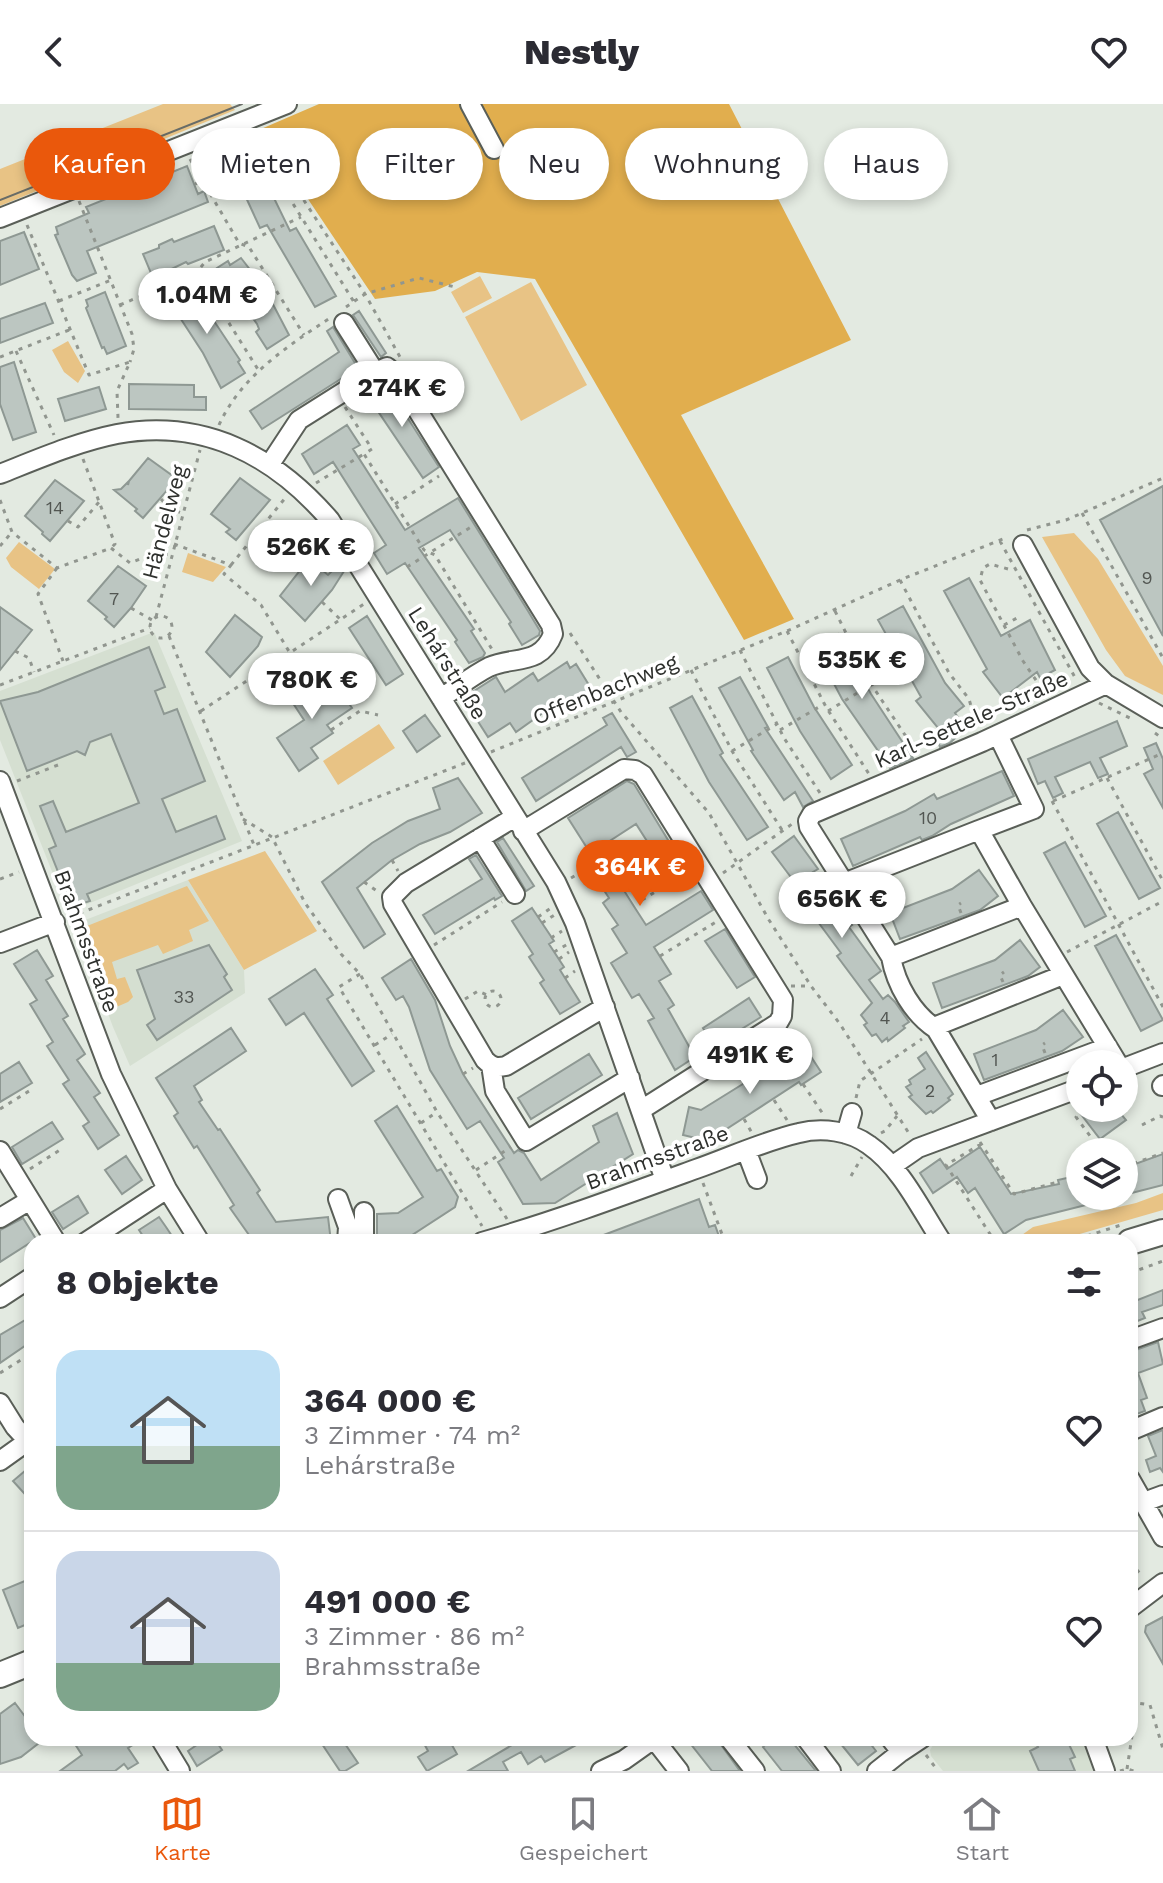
<!DOCTYPE html>
<html lang="de">
<meta charset="utf-8">
<style>
:root{--surface:#fff;--page:#f7f7f7;--text:#2b2b33;--muted:#7c7c81;--line:#e1e1e2;--accent:#ea580c}
body{margin:0;font-family:"Work Sans",sans-serif;background:var(--page);color:var(--text);height:100vh;display:flex;flex-direction:column;font-size:30px;white-space:nowrap}
*{box-sizing:border-box;margin:0}
p{font-size:26px;color:var(--muted)}
.icon{flex:none;width:44px;height:44px;fill:none;stroke:currentColor;stroke-width:2;stroke-linecap:round;stroke-linejoin:round}
.map{position:relative;flex:1;overflow:hidden}
.panel{position:absolute;left:24px;top:1130px;width:1114px;height:512px;display:flex;flex-direction:column;background:var(--surface);border-radius:24px;box-shadow:0 4px 12px #0003}
.panel>*{flex:none}
.guide{position:absolute;left:24px;top:24px;width:1116px;height:72px;display:flex;gap:16px}
.buttons{position:absolute;left:1066px;top:946px;display:grid;gap:16px}
.buttons a{display:grid;place-items:center;width:72px;height:72px;border-radius:50%;background:var(--surface);box-shadow:0 4px 12px #0003;font-size:40px}
.price{position:absolute;translate:-50% -68px;padding:0 18px;border-radius:28px;background:#fff;color:#222;font-size:26px;line-height:52px;filter:drop-shadow(0 2px 4px #0008)}
.price::after{content:'';position:absolute;left:50%;top:48px;width:24px;height:18px;margin-left:-12px;background:inherit;clip-path:polygon(0 0,100% 0,50% 100%)}
.price.selected{background:var(--accent);color:#fff}
ul{padding:0;list-style:none}
li{display:flex;align-items:center;gap:24px;height:200px;padding:0 32px}
li+li{border-top:2px solid var(--line)}
li span{display:grid;place-items:center;flex:none;width:224px;height:160px;border-radius:24px;color:#555}
li>.icon{margin-inline-start:auto}
span .icon{width:96px;height:96px;fill:#fffc;stroke-width:1}
li b{font-size:34px}
h2{display:flex;justify-content:space-between;align-items:center;height:96px;padding:0 32px;font-size:34px}
.pill{padding:0 28px;border-radius:36px;background:var(--surface);box-shadow:0 4px 12px #0003;font-size:28px;line-height:72px}
.pill.selected{background:var(--accent);color:#fff}
header{display:flex;justify-content:space-between;align-items:center;height:104px;padding:0 32px;background:var(--surface);font-size:36px;font-weight:800}
.dock{display:flex;justify-content:space-around;align-items:center;height:112px;border-top:2px solid var(--line);background:var(--surface);font-size:22px;color:var(--muted)}
.dock a{display:grid;justify-items:center;gap:4px}
.dock .selected{color:var(--accent)}
.map>svg:first-child{display:block}
.built{fill:#d5dfd1}
.green{fill:#e8c385}
.forest{fill:#e1ae4e}
.building{fill:#bcc6c1;stroke:#8e9893;stroke-width:2}
.lines{fill:none;stroke-linecap:round;stroke-linejoin:round}
.minor-casing{stroke:#5a5f58;stroke-width:22}
.major-casing{stroke:#5a5f58;stroke-width:28}
.path{stroke:#91968f;stroke-width:3;stroke-dasharray:4 6;stroke-linecap:butt}
.minor{stroke:#fff;stroke-width:18}
.major{stroke:#fff;stroke-width:24}
.tram{stroke:#686c67;stroke-width:2}
.labels{text-anchor:middle;stroke-width:7;stroke-linejoin:round;paint-order:stroke}
.number-label{font-size:18px;fill:#525652}
.street-label{font-size:22px;fill:#2e302d;stroke:#fff}
</style>
<header><svg class="icon" aria-label="back" viewBox="0 0 24 24"><path d="M15 5l-7 7 7 7"/></svg>Nestly<svg class="icon" aria-label="heart" viewBox="0 0 24 24"><path d="M12 20l-8-8c-3-5 5-10 8-4 3-6 11-1 8 4z"/></svg></header>
<div class="map">
<svg width="1163" height="1667" viewBox="0 0 1163 1667">
<rect width="100%" height="100%" fill="#e3eae1"/>
<!-- built -->
<path class="built" d="M154,528l88,209 -174,71 -68,-172v-49z
M188,776l56,90 1,23 -115,73 -17,-39 -38,-103z
M947,1634h136l10,33h-150l-12,-15 -1,-6 3,-5z"/>
<!-- green -->
<path class="green" d="M163,0h67l5,6 -235,96v-37z
M480,172l12,22 -29,15 -12,-21z
M531,178l56,103 -66,36 -56,-104z
M68,237l17,30 -7,12 -14,-11 -12,-22z
M1074,429l24,26 65,107v29l-38,-19 -19,-26 -64,-113z
M19,438l36,27 -16,20 -28,-22 -5,-9z
M188,449l38,14 -13,15 -31,-10z
M379,620l16,24 -57,37 -15,-24z
M265,747l52,80 -73,39 -56,-90z
M187,782l22,35 -20,9 4,11 -30,13 -5,-9 -46,17 5,17 8,-2 8,20 -5,5 -21,9 -30,-81z
M1163,1089v17l-111,32h-40l21,-15 103,-24z"/>
<!-- forest -->
<path class="forest" d="M319,0h410l122,236 -170,75 113,204 -50,21 -209,-361 -58,-7 -42,19 -60,8 -114,-170z"/>
<!-- building -->
<path class="building" d="M583,30l15,35 -28,12 -15,-36z
M244,44l25,46 2,-2 19,39 6,-3 40,68 -21,11 -48,-82 -7,3 -22,-48 -3,1 -2,-4 -4,-1 -8,-17z
M187,62l11,28 6,-3 4,11 -121,49 9,22 -19,8 -5,-6 -17,-40 3,-1 -2,-7 33,-14 -3,-6z
M214,122l10,24 -36,14 -2,-2 -33,16 -10,-24 16,-6v-3l13,-6 2,3z
M24,128l15,37 -39,16v-44z
M241,154l24,31 24,46 -22,14 -11,-17 3,-3 -2,-5 -40,-56 11,-7 2,4z
M190,181l50,75 -2,2 7,11 -24,15 -18,-35 -28,-43 -2,1 -7,-11z
M105,188l21,54 -19,8 -3,-7 -2,1 -16,-40 2,-2 -2,-6z
M45,199l8,20 -53,20v-24z
M359,207l27,42 -5,4 -28,-42z
M333,223l25,41 -96,61 -12,-18 89,-59 -12,-21z
M14,258l22,70 -23,8 -13,-36v-37z
M384,277l55,86 -16,11 -58,-86z
M129,280l65,1v12h12v13l-77,-1z
M99,283l7,22 -41,12 -7,-22z
M347,321l13,20 -7,4 52,81 53,-32 70,113 12,20 -1,4 -17,10 -13,-21 2,-2 -61,-92 -31,18 55,81 -3,2 14,22 -2,4 -14,6 -14,-21 2,-2 -52,-77 -18,11 -13,-21 12,-8 -53,-83 -19,12 -12,-20z
M148,354l29,21 -34,39 -8,-7 2,-2 -23,-19 7,-1 7,-7v3l1,-4z
M240,374l30,22 -34,40 -10,-8 4,-3 -19,-15z
M55,376l29,21 -34,40 -8,-7 1,-2 -18,-16z
M1163,382v150l-63,-116z
M309,455l19,16 14,-14 4,7 -14,22 -27,31 -25,-25z
M118,462l28,20 -15,22 -17,19 -9,-8 2,-2 -19,-16z
M969,474l32,58 29,-16 25,50 -15,8 -3,-6 -34,26 -20,-26 4,-3 -43,-78z
M903,502l42,77 19,23 -9,7 11,15 -16,15 -10,4 -4,-10 7,-3 -27,-33 5,-4 -43,-77z
M0,503l32,23 -32,40z
M235,511l27,22 -4,9 -28,31 -24,-25z
M367,512l36,58 -17,11 -37,-57z
M838,530l33,60 42,64 -23,10 -48,-69 -28,-53z
M149,543l16,40 -10,4 9,23 13,-5 28,72 -43,18 14,33 40,-16 9,23 -138,55 3,7 -18,6 -23,-58 7,-3 -16,-40 13,-5 13,31 73,-29 -28,-69 -21,8 -5,13 -8,-4 -50,20 -27,-70 38,-9z
M788,553l26,50 38,58 -21,14 -31,-48 -33,-63z
M567,558l3,6 6,-4 16,26 -34,22 -4,-7 -38,27 -6,-9 -22,14 -25,-39 33,-21 9,15 28,-19 5,8z
M740,573l28,50 -3,1 48,73 -10,6 -8,-15 -11,8 -33,-49 2,-1 -34,-62z
M301,576l11,17 22,-15 18,26 -25,17 6,8 -22,15 7,10 -19,13 -22,-33 27,-18 -19,-29z
M692,592l31,57 -3,2 48,72 -21,13 -38,-58 -39,-74z
M612,609l24,39 -9,5 -6,-10 -85,54 -14,-23 85,-53 -4,-7z
M425,611l15,21 -23,16 -14,-21z
M1117,617l10,25 -27,12 8,16 -10,4 -8,-16 -35,15 8,16 -10,5 -8,-17 -7,3 -10,-25z
M1156,639l7,16v49l-19,-34 9,-5 -9,-21z
M1002,667l12,25 -63,28 -19,12 -10,4 -2,-3 -67,29 -12,-27 64,-28 29,-17 3,5z
M458,674l24,35 -32,19 -30,12 -28,16 -35,28 28,46 -21,14 -42,-66 50,-39 36,-22 32,-12 -7,-21z
M627,677l7,3 48,79 -20,12 -15,-23 5,-3 -16,-25 -34,22 27,40 -6,3 12,19 11,17 55,-34 12,19 -59,37 17,27 -12,7 15,24 -6,4 27,48 -20,13 -27,-49 6,-3 -15,-24 -7,4 -21,-35 16,-10 -15,-24 6,-4 -15,-22 6,-5 -15,-23 7,-5 -33,-52z
M1118,708l42,76 -21,11 -42,-75z
M794,732l24,33 -5,3 39,53 -3,2 32,44 -12,9 14,19 5,-4 7,7 14,20 -6,4 2,2 -17,13 -1,-3 -5,4 -6,-8 -4,2 -8,-11 3,-2 -6,-8 11,-12 -35,-47 4,-3 -40,-54 4,-3 -33,-44z
M503,734l31,48 -8,5 -29,-49z
M1065,738l41,74 -21,11 -41,-74z
M476,751l26,41 -7,4 -1,-2 -59,36 -12,-19 59,-36 -13,-20z
M979,766l19,26 -18,14 -80,29 -10,-26 62,-24z
M532,804l22,33 -5,3 15,23 -4,3 20,32 -20,12 -20,-31 4,-3 -15,-23 4,-3 -21,-33z
M725,825l30,48 -18,11 -32,-47z
M1116,831l47,85 -22,11 -46,-85z
M1020,836l20,27 -12,9 -86,32 -9,-25 62,-23z
M209,841l18,29 -3,3 8,13 -75,50 -10,-15 8,-6 -18,-49z
M37,846l16,26 -7,4 22,36 -5,3 22,35 -8,6 23,33 -6,4 25,38 -21,14 -15,-23 6,-4 -26,-38 6,-4 -22,-34 6,-4 -23,-38 7,-4 -23,-36z
M411,855l24,41 15,46 13,28 51,79 4,-3 6,3 17,27 58,-38 -6,-16 24,-13 16,41 -78,49 -32,1 -25,-42 6,-4 -24,-37 -13,8 -37,-59 -21,-63 -6,-11 -7,4 -14,-22z
M315,865l18,26 -6,4 47,72 -22,15 -48,-73 -18,12 -17,-26z
M749,894l12,19 -47,29 -11,-18z
M1063,906l20,27 -21,14 -78,29 -10,-26 62,-24z
M231,924l15,23 -52,35 8,14 -3,2 19,28 2,-1 40,61 -3,3 19,29 52,-5 3,25h-77l-24,-34 4,-3 -37,-59 -3,2 -20,-32 4,-3 -22,-35z
M804,942l17,26 -20,13 -2,-3 -91,59 -25,-6 6,-28 12,3z
M926,948l27,42 -5,4 2,2 -17,13 -2,-2 -5,3 -17,-17 3,-2 -6,-8 5,-3 -2,-4 16,-11 -7,-11z
M589,950l13,21 -71,44 -13,-21z
M19,958l13,21 -32,19v-28z
M397,1002l40,65 4,-2 17,28 -3,10 -46,30 -32,2v-25l21,-1 25,-16 -48,-76z
M1087,1004h29l10,12 -26,19 -20,-26z
M52,1018l11,17 -41,25 -10,-17z
M980,1043l31,47 48,-10 -1,-4 22,-5v21h26v4l-80,20 -22,14 -29,-46 -7,5 -11,-16 -24,16 -13,-20 20,-14 7,10z
M1163,1050v31l-39,10v-27z
M126,1052l16,24 -20,14 -17,-24z
M78,1092l10,17 -25,16 -11,-17z
M699,1095l10,28 6,-2 6,17h-136z
M159,1113l7,10 10,15h-29l-8,-12z
M23,1114l13,21 -36,23v-32z
M1163,1186v15l-21,7 3,6 -15,6v-21z
M32,1212v25l-32,22v-28z
M1158,1238l5,22 -25,9 9,25 -6,2 4,11 -11,4 -1,-4 -3,1v-60z
M1163,1326v42l-3,-4 -10,4 -4,-12 10,-4 -8,-20z
M32,1361v37l-19,-21z
M32,1474v44l-14,6 -15,-38z
M1163,1513v47l-18,-32 1,-6z
M15,1599l17,23 -4,2 4,10 7,5 -18,14 -21,7v-50z
M71,1634h73l-16,10 10,15 -10,6 -4,-5 -9,7h-55l22,-16z
M207,1634h7l8,12 -25,16 -9,-15z
M318,1634h23l17,25 -13,8h-5z
M421,1634h27l9,16 -30,17 -9,-14 10,-6z
M524,1634h65l-44,24 -4,-6 -13,8 -7,-12 -18,10 5,9h-40z
M686,1634h30l24,33h-28z
M760,1634h29l27,33h-34l-19,-24 2,-2z
M836,1634h30l10,13 -18,14z
M1034,1634h32l9,19 -5,2 5,12h-36l-9,-20 8,-4z"/>
<g class="lines">
<!-- minor casing -->
<g class="minor-casing">
<path id="minor" d="M470,0l24,45
M0,114l287,-114
M344,219l31,49
M270,360l29,-44 76,-48 12,-5 8,7 156,251 2,9c-12,32 -40,22 -64,33 -16,8 -32,21 -48,31
M0,370c38,-15 77,-32 117,-40 87,-16 158,22 213,86l226,362 19,41 90,257
M1023,441l67,123 16,16 57,34
M998,631l36,74 -55,21 43,76 96,158
M0,677l111,293 56,115 33,53
M515,713l-109,66 -14,14 1,7 92,156c7,7 11,8 21,6l99,-59
M523,727l101,-62 11,1 8,5 140,225 -1,16 -4,7 -137,87
M480,734l35,56
M844,779l135,-53
M0,839l55,-21
M891,853l131,-51
M934,923l129,-52
M491,961l4,26 31,50 104,-63
M1124,964l39,-15
M1162,982l1,-1
M977,992l131,-49
M991,1017l-55,-92c-23,-15 -40,-44 -45,-72l-82,-130 -1,-6 4,-7 170,-72 124,-58
M846,1030l6,-21
M746,1046l11,29
M0,1047l56,91
M892,1062l26,-18 162,-60
M338,1095l10,28 -1,15
M364,1108v30
M0,1114l30,-18
M86,1138l81,-53
M482,1138c73,-21 143,-47 214,-73 34,-12 68,-28 103,-36 23,-6 51,-2 70,12 32,22 52,65 73,97
M0,1194l32,-21
M1130,1236l33,-12
M0,1299l15,24 13,14 4,-3
M1130,1327l33,-14
M0,1357l28,-20 4,4
M1130,1375l33,58
M1144,1398l19,-7
M1130,1504l33,-25
M160,1634l20,33
M729,1634l26,33
M806,1634l25,33
M890,1634l11,14 21,-14
M1093,1634l12,33
M654,1635l25,32
M601,1667l23,-11 31,-22
M877,1667l24,-19"/>
</g>
<!-- major casing -->
<g class="major-casing">
<path id="major" d="M1130,1138l33,-10
M0,1571l32,-13"/>
</g>
<!-- path -->
<path class="path" d="M260,29l105,161 35,63
M251,32l103,166
M190,55l49,84 10,4 55,88
M195,80l8,-3
M79,97l53,133 2,15 -4,13
M27,121l62,150 41,-13 -13,29 1,27
M197,168l62,99
M59,197l52,-21
M120,201l77,-33 8,-10 96,-45
M346,203l19,-13 54,-16 36,9
M16,247l38,84
M0,253l69,-27
M345,303l27,42 -8,5 60,96 11,5 58,96
M219,321c22,-49 69,-79 111,-107
M83,355l32,85 -4,4
M316,379l48,-29
M161,395l9,10 12,4
M0,396l12,32 45,36 54,-20
M395,400l44,-28
M1082,409l81,145
M68,417l10,6 21,-25
M1027,426l39,-10 97,-42
M1000,437l77,140
M174,440l57,21 -7,9 37,31 29,48
M0,442l12,-14
M111,444l19,15 25,-10 16,2
M231,461l55,-68
M407,463l64,-40
M57,464l-19,26 25,67
M1008,465l-18,-5 -7,4 -3,12 43,81 23,34
M900,476l49,93 20,26 8,28
M322,498l18,17
M131,504l21,12
M835,507l38,76 44,66
M150 523a11 11 0 1 1 22 0a11 11 0 1 1-22 0Z
M156,513l44,-167
M1004,521l13,-7
M787,527l39,76 43,67
M570,529l51,79 88,101 60,107 42,66 29,38 70,111
M169,532l85,209
M740,546l44,88 36,55
M15,547l14,7 5,14
M691,566l41,81 50,79
M0,581l150,-57
M1099,599l33,16
M201,607l163,-107
M828,607l44,-27
M331,626l29,-19 18,4
M780,626l44,-26
M1155,629l8,6
M732,647l45,-27
M491,648l296,-121 113,-51 108,-43
M1107,674l56,103
M17,677l41,-16
M1052,697l111,206
M1053,697l110,-48
M243,715l29,18 33,66 36,51 19,20 77,138 70,107
M392,756l6,11
M723,769l69,-49
M571,774l52,-31
M0,775l19,-7
M364,778l13,9
M642,796l44,-27
M961,809l-3,-8 3,-2
M70,813l395,-154
M538,813l13,-9
M542,819l14,-9
M551,834l11,-7
M434,841l68,-43
M554,848l14,-8
M1067,848l96,-51
M660,852l56,-34
M559,855l10,-7
M360,870l-21,13 143,239
M565,874l10,-7
M1003,878l-3,-7 4,-3
M791,882h20
M485 895a8 8 0 1 1 16 0a8 8 0 1 1-16 0Z
M465,895l13,-8 9,4
M375,941l17,-11
M1045,949l-3,-8 3,-2
M463,970l10,-6
M803,980l20,30
M856,994l4,-17 62,-42
M774,996l13,20
M1082,1004l-6,9 26,35
M0,1005l34,-21
M744,1015l8,14
M421,1019l16,-11
M1142,1021l18,-9 3,1
M881,1029l4,-2 12,-15
M980,1038l34,52 44,-12
M981,1040l-35,21 49,77
M1105,1048l3,-2
M1124,1063l39,-14
M30,1065l33,-21
M609,1065l9,14
M476,1066l35,-23
M851,1072l11,-19
M703,1079l20,54 -4,1
M1007,1134l1,4
M1068,1138l53,-17
M1130,1169l33,-12
M0,1269l32,-20
M1130,1458l13,15
M926,1651l12,16
M1127,1665l10,-66 13,2 13,44
M1120,1667l7,-2 7,2"/>
<!-- minor -->
<use href="#minor" class="minor"/>
<!-- major -->
<use href="#major" class="major"/>
<!-- tram -->
<path class="tram" d="M0,96l242,-96"/>
</g>
<g class="labels">
<!-- number labels -->
<g class="number-label">
<text x="55" y="410">14</text>
<text x="1147" y="480">9</text>
<text x="114" y="501">7</text>
<text x="928" y="720">10</text>
<text x="184" y="899">33</text>
<text x="885" y="920">4</text>
<text x="995" y="962">1</text>
<text x="930" y="993">2</text>
</g>
<!-- street labels -->
<g class="street-label">
<text transform="translate(164 418) rotate(-75)" y="8">Händelweg</text>
<text transform="translate(448 559) rotate(58)" y="8">Lehárstraße</text>
<text transform="translate(605 585) rotate(-22)" y="8">Offenbachweg</text>
<text transform="translate(971 615) rotate(-24)" y="8">Karl-Settele-Straße</text>
<text transform="translate(87 837) rotate(70)" y="8">Brahmsstraße</text>
<text transform="translate(657 1053) rotate(-20)" y="8">Brahmsstraße</text>
</g>
</g>
</svg>
<div class="buttons">
<a><svg class="icon" aria-label="locate" viewBox="0 0 24 24"><circle cx="12" cy="12" r="6"/><path d="M12 2v4M12 18v4M2 12h4M18 12h4"/></svg></a>
<a><svg class="icon" aria-label="layers" viewBox="0 0 24 24"><path d="M12 4l9 5-9 5-9-5zM3 14l9 5 9-5"/></svg></a>
</div>
<b class="price" style="left:207px;top:232px">1.04M €</b>
<b class="price" style="left:402px;top:325px">274K €</b>
<b class="price" style="left:311px;top:484px">526K €</b>
<b class="price" style="left:862px;top:597px">535K €</b>
<b class="price" style="left:312px;top:617px">780K €</b>
<b class="price selected" style="left:640px;top:804px">364K €</b>
<b class="price" style="left:842px;top:836px">656K €</b>
<b class="price" style="left:750px;top:992px">491K €</b>
<div class="guide">
<a class="pill selected">Kaufen</a>
<a class="pill">Mieten</a>
<a class="pill">Filter</a>
<a class="pill">Neu</a>
<a class="pill">Wohnung</a>
<a class="pill">Haus</a>
</div>
<section class="panel">
<h2>8 Objekte<svg class="icon" aria-label="filters" viewBox="0 0 24 24"><path d="M4 7h16M4 17h16"/><circle cx="9" cy="7" r="2"/><circle cx="15" cy="17" r="2"/></svg></h2>
<ul>
<li><span style="background:linear-gradient(#bfe0f5 60%,#7fa58c 0)"><svg class="icon" aria-label="home" viewBox="0 0 24 24"><path d="M3 11l9-7 9 7M6 9v11h12V9"/></svg></span><div><b>364 000 €</b><p>3 Zimmer · 74 m²</p><p>Lehárstraße</p></div><svg class="icon" aria-label="heart" viewBox="0 0 24 24"><path d="M12 20l-8-8c-3-5 5-10 8-4 3-6 11-1 8 4z"/></svg></li>
<li><span style="background:linear-gradient(#c9d6e8 70%,#7fa58c 0)"><svg class="icon" aria-label="home" viewBox="0 0 24 24"><path d="M3 11l9-7 9 7M6 9v11h12V9"/></svg></span><div><b>491 000 €</b><p>3 Zimmer · 86 m²</p><p>Brahmsstraße</p></div><svg class="icon" aria-label="heart" viewBox="0 0 24 24"><path d="M12 20l-8-8c-3-5 5-10 8-4 3-6 11-1 8 4z"/></svg></li>
</ul>
</section>
</div>
<nav class="dock">
<a class="selected"><svg class="icon" aria-label="map" viewBox="0 0 24 24"><path d="M3 6l6-2 6 2 6-2v14l-6 2-6-2-6 2zM9 4v14M15 6v14"/></svg>Karte</a>
<a><svg class="icon" aria-label="saved" viewBox="0 0 24 24"><path d="M7 4h10v16l-5-4-5 4z"/></svg>Gespeichert</a>
<a><svg class="icon" aria-label="home" viewBox="0 0 24 24"><path d="M3 11l9-7 9 7M6 9v11h12V9"/></svg>Start</a>
</nav>
